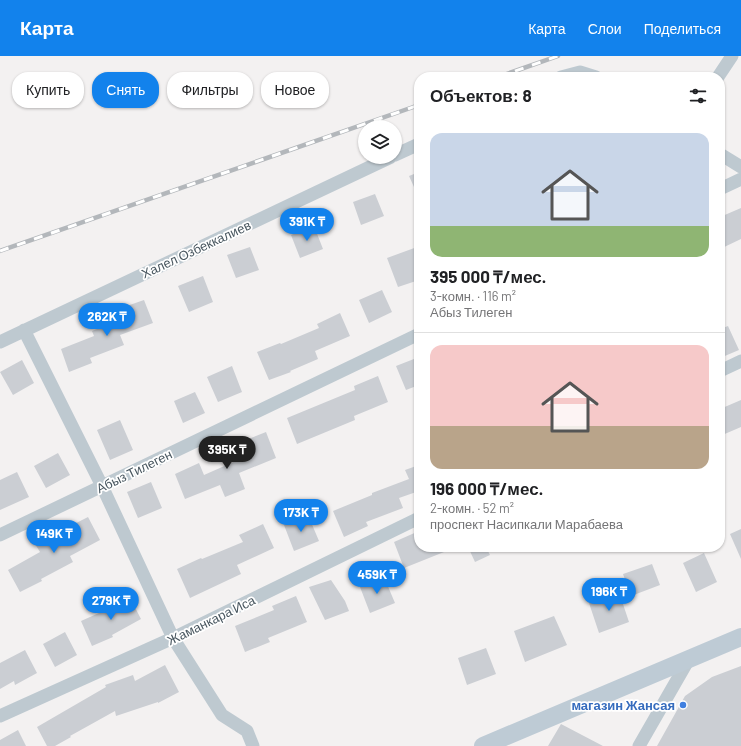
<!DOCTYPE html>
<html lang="ru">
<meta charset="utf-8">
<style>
:root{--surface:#fff;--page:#f6f6f6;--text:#202124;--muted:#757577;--line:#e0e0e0;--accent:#1282ec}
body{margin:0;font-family:Barlow,sans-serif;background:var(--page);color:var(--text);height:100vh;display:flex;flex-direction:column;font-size:15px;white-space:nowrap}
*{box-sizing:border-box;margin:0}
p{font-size:13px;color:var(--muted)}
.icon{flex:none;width:22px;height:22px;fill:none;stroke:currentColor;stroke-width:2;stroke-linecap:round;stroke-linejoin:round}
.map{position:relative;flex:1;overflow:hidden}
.details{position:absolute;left:414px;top:16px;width:311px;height:480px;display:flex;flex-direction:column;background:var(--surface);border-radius:16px;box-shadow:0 1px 3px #0004}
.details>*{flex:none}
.guide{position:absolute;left:12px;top:16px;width:342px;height:36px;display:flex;gap:8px}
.controls{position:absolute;left:358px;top:64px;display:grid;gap:8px}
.controls a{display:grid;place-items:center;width:44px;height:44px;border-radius:50%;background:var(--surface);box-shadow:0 1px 3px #0004;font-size:20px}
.price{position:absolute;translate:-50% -34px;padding:0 9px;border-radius:14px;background:var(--accent);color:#fff;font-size:13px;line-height:26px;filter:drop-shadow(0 1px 2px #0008)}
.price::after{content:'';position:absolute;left:50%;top:24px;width:12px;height:9px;margin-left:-6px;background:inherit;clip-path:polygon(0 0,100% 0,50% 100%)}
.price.on{background:#222;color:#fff}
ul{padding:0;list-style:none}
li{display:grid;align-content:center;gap:8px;height:212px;padding:0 16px}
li+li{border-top:1px solid var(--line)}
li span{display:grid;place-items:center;height:124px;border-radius:12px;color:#555}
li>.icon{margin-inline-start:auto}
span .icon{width:72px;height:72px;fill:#fffc;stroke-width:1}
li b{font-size:17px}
h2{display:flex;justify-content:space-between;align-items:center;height:48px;padding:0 16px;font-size:17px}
.chip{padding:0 14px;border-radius:16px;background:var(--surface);box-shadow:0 1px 3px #0004;font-size:14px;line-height:36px}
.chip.on{background:var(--accent);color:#fff}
header{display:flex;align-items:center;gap:24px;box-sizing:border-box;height:56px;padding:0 20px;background:var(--accent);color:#fff}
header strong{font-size:19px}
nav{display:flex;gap:22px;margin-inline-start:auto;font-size:14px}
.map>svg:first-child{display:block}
.building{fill:#cbced3}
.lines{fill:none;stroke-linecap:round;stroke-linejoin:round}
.minor{stroke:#bec9d0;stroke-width:13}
.secondary{stroke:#becbd5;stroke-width:18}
.rail-casing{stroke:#b3b7bb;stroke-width:4.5}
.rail{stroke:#fff;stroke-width:3;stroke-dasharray:9;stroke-linecap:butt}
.shop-dot{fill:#3f7fe0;stroke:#fff;stroke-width:1.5}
.labels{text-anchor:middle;stroke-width:3.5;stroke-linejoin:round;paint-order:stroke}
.street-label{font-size:13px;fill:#48565f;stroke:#fff}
.shop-label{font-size:13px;font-weight:bold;fill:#366cbe;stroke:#fff;text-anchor:end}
</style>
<header>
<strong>Карта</strong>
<nav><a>Карта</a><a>Слои</a><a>Поделиться</a></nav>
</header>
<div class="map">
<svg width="741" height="690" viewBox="0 0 741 690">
<rect width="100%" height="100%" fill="#f3f1f1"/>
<!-- building -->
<path class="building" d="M419,116v26l-10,-22z
M375,138l9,22 -23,9 -8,-23z
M741,152v31l-21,10v-32z
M314,170l9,23 -23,9 -9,-23z
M250,191l9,23 -23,8 -9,-23z
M417,191l2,5v28l-21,7 -11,-29z
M203,220l10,26 -24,10 -11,-26z
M382,234l10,22 -23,11 -10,-23z
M144,244l9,23 -33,12 4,10 -34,13 2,5 -23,9 -8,-23 33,-13 -2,-5 33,-13 -4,-10z
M340,257l10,23 -35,15 3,8 -28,12 1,1 -22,8 -12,-28 23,-9 1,1 38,-16 -2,-4z
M728,270l11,24 -19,8v-29z
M419,301v28l-13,5 -10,-24z
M22,304l12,23 -21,12 -13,-23z
M232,310l10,26 -24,10 -11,-25z
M378,320l10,26 -34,14 1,4 -58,24 -10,-26 68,-28 -1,-4z
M195,336l10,21 -22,10 -9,-22z
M741,344v27l-21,9v-27z
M120,364l13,30 -23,10 -13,-30z
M266,376l10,26 -37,15 6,16 -20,8 -5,-12 -35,14 -10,-25 24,-11 5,12 43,-19 -6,-14z
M58,397l12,22 -24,13 -12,-22z
M419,409v26l-20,7 4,10 -37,14 2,4 -24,11 -11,-26 39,-16v-2l37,-14 -4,-9z
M17,416l12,25 -29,13v-30z
M151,426l11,26 -24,10 -11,-26z
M308,459l11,26 -25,10 -10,-26z
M88,461l12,23 -30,16 3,6 -32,17 1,2 -22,11 -12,-22 32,-18 -5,-8z
M263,468l11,24 -37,17 4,9 -51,24 -13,-29 24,-11 1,1 41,-17 -4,-7z
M741,473v30l-11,-25z
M419,475v16l35,1 -50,20 -10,-26z
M468,491h18l4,8 -15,7z
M704,497l13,29 -21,10 -13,-29z
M652,508l8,21 -29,11 -8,-22z
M384,521l11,26 -25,10 -10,-26z
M331,524l14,21 4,10 -24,9 -16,-33z
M619,536l10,30 -30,11 -10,-30z
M129,540l12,23 -29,16 1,2 -21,9 -11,-25 27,-12 -1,-1z
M296,540l11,26 -39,16 2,4 -25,10 -10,-26 39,-16 -2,-4z
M554,560l13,29 -42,17 -11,-31z
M65,576l12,23 -22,12 -12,-23z
M486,592l10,26 -29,11 -9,-27z
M25,594l12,23 -22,12 -1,-4 -14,8v-26z
M165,609l14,27 -21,11v-1l-42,14 -1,-5 -45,25 1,1 -16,9h-8l-10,-19 69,-40 -1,-2 28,-10 2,6z
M741,610v80h-84l28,-50 27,-19z
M561,668l42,22h-55z
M18,674l8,16h-26v-6z"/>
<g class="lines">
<!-- minor -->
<path class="minor" d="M561,21l19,-5 16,5
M718,21l14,-21
M720,98l21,13
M395,99l24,-11
M720,133l21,-10
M24,274l78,156 71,152 49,77 25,16 6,15
M0,286l391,-185
M720,315l21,-10
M0,479l419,-201
M0,660l173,-78 246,-120
M639,690l50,-87"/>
<!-- secondary -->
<path class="secondary" d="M483,690l258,-109"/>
<!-- rail casing -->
<g class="rail-casing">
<path id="rail" d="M498,21l60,-21
M0,195l419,-146"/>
</g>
<!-- rail -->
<use href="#rail" class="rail"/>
</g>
<!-- markers -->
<circle class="shop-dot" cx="683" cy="649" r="4"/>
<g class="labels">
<!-- street labels -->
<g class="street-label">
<text transform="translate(196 193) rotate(-25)" y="5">Халел Озбеккалиев</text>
<text transform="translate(134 415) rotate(-26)" y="5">Абыз Тилеген</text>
<text transform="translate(211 564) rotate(-26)" y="5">Жаманкара Иса</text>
</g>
<!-- shop labels -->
<g class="shop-label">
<text x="675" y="654">магазин Жансая</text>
</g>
</g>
</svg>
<div class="controls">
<a><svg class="icon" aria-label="layers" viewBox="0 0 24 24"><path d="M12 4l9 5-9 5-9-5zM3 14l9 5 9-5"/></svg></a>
</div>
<b class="price" style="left:307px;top:186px">391K ₸</b>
<b class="price" style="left:107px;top:281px">262K ₸</b>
<b class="price on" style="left:227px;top:414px">395K ₸</b>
<b class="price" style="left:301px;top:477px">173K ₸</b>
<b class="price" style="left:54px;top:498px">149K ₸</b>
<b class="price" style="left:377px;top:539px">459K ₸</b>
<b class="price" style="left:609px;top:556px">196K ₸</b>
<b class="price" style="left:111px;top:565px">279K ₸</b>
<div class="guide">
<a class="chip">Купить</a>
<a class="chip on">Снять</a>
<a class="chip">Фильтры</a>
<a class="chip">Новое</a>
</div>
<section class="details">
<h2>Объектов: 8<svg class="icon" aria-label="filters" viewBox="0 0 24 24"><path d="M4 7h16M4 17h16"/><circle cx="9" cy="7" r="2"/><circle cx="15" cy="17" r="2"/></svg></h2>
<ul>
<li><span style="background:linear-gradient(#c9d6e8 75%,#8fb573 0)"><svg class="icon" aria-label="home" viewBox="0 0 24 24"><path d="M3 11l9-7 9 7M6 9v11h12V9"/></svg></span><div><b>395 000 ₸/мес.</b><p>3-комн. · 116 m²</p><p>Абыз Тилеген</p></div></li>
<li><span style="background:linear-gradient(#f6c9c9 65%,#b9a48a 0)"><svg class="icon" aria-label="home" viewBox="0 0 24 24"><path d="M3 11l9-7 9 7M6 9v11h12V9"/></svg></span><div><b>196 000 ₸/мес.</b><p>2-комн. · 52 m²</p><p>проспект Насипкали Марабаева</p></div></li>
</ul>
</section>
</div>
